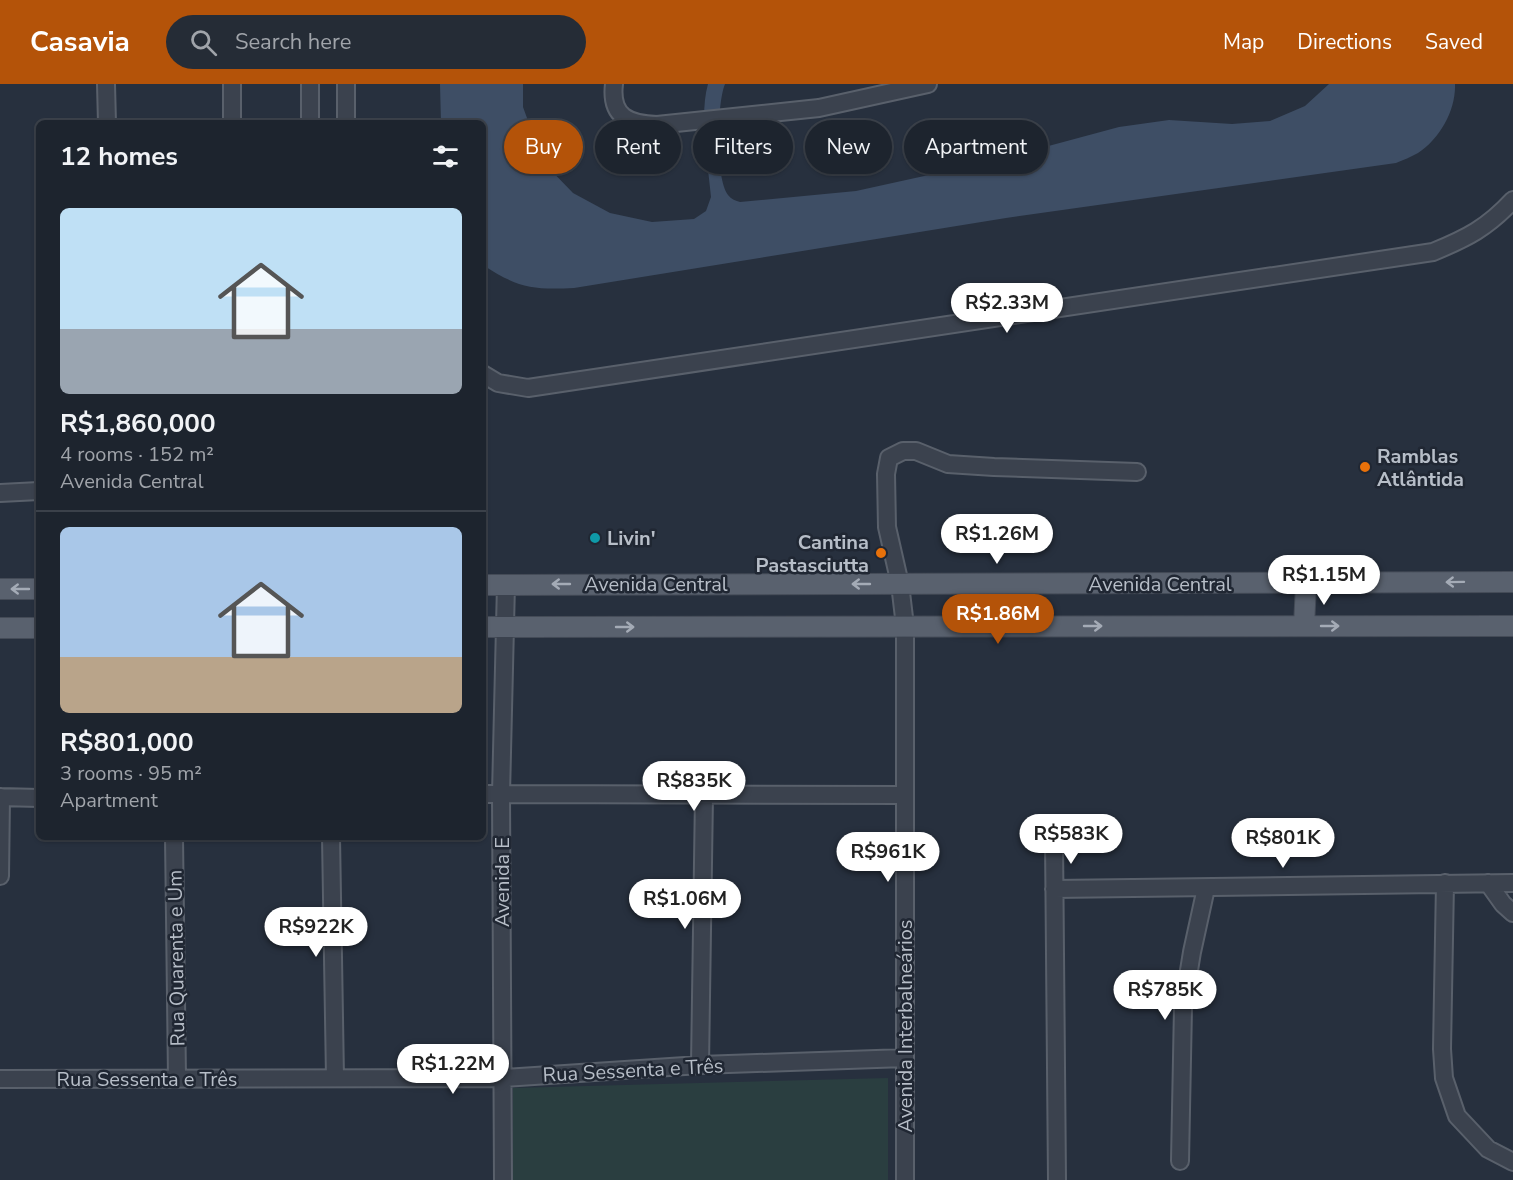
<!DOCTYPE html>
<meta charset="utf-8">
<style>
:root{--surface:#1d242e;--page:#252c36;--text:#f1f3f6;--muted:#a0a4aa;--line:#3b414a;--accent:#b45309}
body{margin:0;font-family:"Nunito Sans",sans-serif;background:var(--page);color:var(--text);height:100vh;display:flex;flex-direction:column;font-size:22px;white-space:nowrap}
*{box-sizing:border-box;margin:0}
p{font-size:20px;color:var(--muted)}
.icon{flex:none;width:33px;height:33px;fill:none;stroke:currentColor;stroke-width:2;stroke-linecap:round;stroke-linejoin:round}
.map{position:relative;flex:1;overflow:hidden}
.details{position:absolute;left:36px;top:36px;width:450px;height:720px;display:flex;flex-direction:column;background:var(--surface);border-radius:9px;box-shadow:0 2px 4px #0004,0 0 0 2px var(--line)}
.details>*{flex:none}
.hud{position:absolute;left:504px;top:36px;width:570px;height:54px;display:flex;gap:12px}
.price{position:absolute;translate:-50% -51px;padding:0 14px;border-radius:21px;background:#fff;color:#222;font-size:20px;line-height:39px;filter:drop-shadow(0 2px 3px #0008)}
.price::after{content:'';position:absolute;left:50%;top:36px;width:18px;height:14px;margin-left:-9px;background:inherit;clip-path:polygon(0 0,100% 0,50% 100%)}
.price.selected{background:var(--accent);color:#fff}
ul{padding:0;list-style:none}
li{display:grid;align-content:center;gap:12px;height:318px;padding:0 24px}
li+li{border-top:2px solid var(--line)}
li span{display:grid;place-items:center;height:186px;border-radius:9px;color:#555}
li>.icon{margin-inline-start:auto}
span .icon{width:108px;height:108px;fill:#fffc;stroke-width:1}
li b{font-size:26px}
h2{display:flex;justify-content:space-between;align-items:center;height:72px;padding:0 24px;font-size:26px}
.pill{padding:0 21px;border-radius:27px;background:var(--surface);box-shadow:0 2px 4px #0004,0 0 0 2px var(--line);font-size:21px;line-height:54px}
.pill.selected{background:var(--accent);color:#fff}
header{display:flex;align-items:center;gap:36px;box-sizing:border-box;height:84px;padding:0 30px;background:var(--accent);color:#fff}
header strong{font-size:28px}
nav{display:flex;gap:33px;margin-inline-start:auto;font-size:21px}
.search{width:420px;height:54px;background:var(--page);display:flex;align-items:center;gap:15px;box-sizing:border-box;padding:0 21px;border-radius:33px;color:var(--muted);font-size:22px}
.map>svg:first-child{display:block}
.green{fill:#2a3e40}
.water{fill:#3e4e65}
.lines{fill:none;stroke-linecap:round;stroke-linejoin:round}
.minor-casing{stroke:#59606b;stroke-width:20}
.major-casing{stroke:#444b57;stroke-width:22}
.minor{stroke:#3b424e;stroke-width:16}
.major{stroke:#59616e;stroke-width:20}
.oneway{stroke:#a4abb6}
.food-dot{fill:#e8710a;stroke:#202733;stroke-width:2}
.culture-dot{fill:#0f9aa8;stroke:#202733;stroke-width:2}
.labels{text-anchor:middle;stroke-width:5;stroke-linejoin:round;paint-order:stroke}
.poi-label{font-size:20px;font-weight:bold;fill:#b7bec8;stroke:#202733;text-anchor:start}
.street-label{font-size:20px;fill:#b7bec8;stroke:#202733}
</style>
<header>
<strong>Casavia</strong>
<div class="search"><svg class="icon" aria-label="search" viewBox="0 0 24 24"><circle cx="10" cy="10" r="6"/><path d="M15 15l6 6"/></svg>Search here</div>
<nav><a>Map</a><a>Directions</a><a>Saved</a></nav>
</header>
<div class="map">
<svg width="1513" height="1096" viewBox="0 0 1513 1096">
<rect width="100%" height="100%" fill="#27303e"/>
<!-- green -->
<path class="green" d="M888,994v102h-375v-92z"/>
<!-- water -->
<path class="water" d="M440,0h83v23l20,55 30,31 37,20 42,9 42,-3 12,-8 5,-14c-3,-33 -12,-82 -3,-113h17c-8,19 -10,94 3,111 3,4 8,6 12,7l116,-11 141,-31 122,-33 50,-7 63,4 38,-3 35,-15 24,-22h126c1,26 -15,55 -37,69 -7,4 -15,7 -22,10l-390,55 -432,70c-41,2 -56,0 -91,-23v-142h-42z"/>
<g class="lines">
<!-- minor casing -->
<g class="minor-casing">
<path id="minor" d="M106,0l1,39
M232,0v39
M614,0c-4,33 15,40 43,41l162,-17 109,-24
M310,39v-39
M346,39v-39
M483,290l15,9 30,5 905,-136c34,-14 54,-24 80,-52
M0,409l39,-2
M483,710l422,1
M0,713l39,1
M174,753l3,241
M331,753l4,241
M1054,756l3,340
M0,792l1,-79
M1445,799l-3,166 2,29 13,38 31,33 25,13
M1488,799l15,21 10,9
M1054,805l459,-6
M700,981l4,-270
M0,995l503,-1 197,-13 205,-7
M1180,1077l3,-154 9,-55 14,-64
M503,1096l-2,-386 5,-210
M905,1096v-554l-5,-42 -13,-57 -1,-53 3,-16 14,-7h13l32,13 46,3 143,5"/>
</g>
<!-- major casing -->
<g class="major-casing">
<path id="major" d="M483,501l1030,-3
M0,505h39
M1304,542l2,-42
M483,543l1030,-1
M0,544h39"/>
</g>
<!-- minor -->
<use href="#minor" class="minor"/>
<!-- major -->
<use href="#major" class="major"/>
</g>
<!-- one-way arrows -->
<defs><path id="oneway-shaft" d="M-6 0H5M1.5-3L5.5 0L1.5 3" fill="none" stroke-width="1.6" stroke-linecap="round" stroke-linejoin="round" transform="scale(1.5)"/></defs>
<g class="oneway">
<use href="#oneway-shaft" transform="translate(1455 498) rotate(179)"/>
<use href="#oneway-shaft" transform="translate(561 500) rotate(180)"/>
<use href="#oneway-shaft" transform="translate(861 500) rotate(180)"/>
<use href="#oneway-shaft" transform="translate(20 505) rotate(180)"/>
<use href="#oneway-shaft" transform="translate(1093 542)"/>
<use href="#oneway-shaft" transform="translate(1330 542)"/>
<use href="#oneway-shaft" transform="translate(625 543)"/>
</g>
<!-- markers -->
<g class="food-dot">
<circle cx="1365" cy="383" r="6"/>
<circle cx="881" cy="469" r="6"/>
</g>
<circle class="culture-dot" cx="595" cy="454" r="6"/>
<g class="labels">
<!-- poi labels -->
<g class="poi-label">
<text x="1377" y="379">Ramblas<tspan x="1377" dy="23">Atlântida</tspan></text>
<text x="607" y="461">Livin'</text>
<text x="869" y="465" text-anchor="end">Cantina<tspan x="869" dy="23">Pastasciutta</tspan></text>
</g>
<!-- street labels -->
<g class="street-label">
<text x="656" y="507">Avenida Central</text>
<text x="1160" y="507">Avenida Central</text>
<text transform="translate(502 798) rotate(-90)" y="7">Avenida E</text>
<text transform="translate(176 874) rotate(-91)" y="7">Rua Quarenta e Um</text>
<text transform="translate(905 942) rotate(-90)" y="7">Avenida Interbalneários</text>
<text transform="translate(633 986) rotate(-3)" y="7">Rua Sessenta e Três</text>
<text x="147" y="1002">Rua Sessenta e Três</text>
</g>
</g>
</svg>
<b class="price" style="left:1007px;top:250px">R$2.33M</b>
<b class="price" style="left:997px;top:481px">R$1.26M</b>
<b class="price" style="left:1324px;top:522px">R$1.15M</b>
<b class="price selected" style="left:998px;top:561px">R$1.86M</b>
<b class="price" style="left:694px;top:728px">R$835K</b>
<b class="price" style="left:1071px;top:781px">R$583K</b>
<b class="price" style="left:1283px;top:785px">R$801K</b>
<b class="price" style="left:888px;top:799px">R$961K</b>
<b class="price" style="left:685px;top:846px">R$1.06M</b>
<b class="price" style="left:316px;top:874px">R$922K</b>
<b class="price" style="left:1165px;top:937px">R$785K</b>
<b class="price" style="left:453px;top:1011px">R$1.22M</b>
<div class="hud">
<a class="pill selected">Buy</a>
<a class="pill">Rent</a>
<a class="pill">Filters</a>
<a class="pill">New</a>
<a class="pill">Apartment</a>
</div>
<section class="details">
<h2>12 homes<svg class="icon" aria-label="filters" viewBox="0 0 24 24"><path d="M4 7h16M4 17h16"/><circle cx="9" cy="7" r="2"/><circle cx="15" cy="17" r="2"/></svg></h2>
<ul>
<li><span style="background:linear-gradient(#bfe0f5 65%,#9aa5b1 0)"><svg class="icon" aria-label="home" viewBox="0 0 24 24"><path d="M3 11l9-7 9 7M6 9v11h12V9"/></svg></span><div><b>R$1,860,000</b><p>4 rooms · 152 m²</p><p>Avenida Central</p></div></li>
<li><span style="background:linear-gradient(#a9c7e8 70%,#b9a48a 0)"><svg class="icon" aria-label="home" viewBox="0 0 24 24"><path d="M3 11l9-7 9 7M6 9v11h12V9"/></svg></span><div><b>R$801,000</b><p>3 rooms · 95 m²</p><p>Apartment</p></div></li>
</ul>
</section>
</div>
